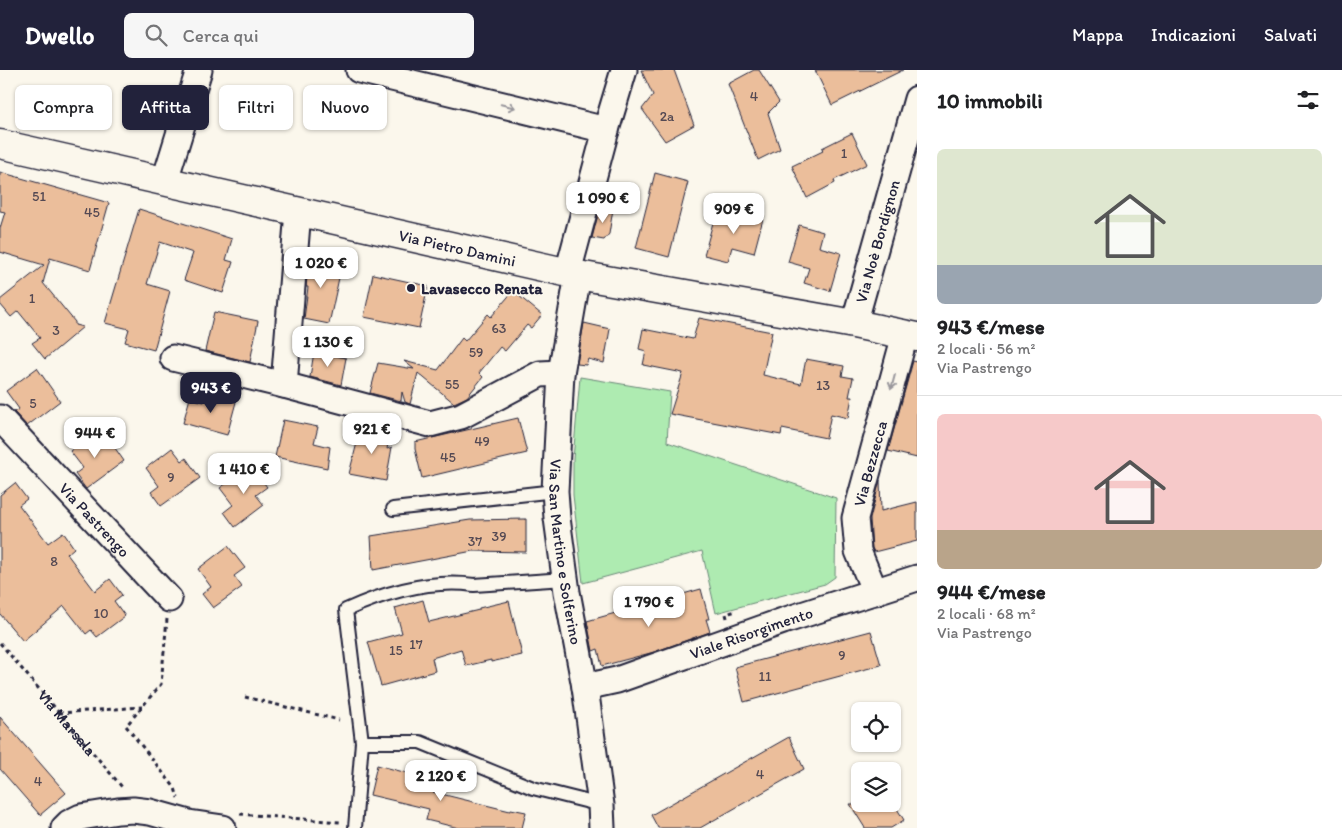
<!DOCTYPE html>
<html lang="it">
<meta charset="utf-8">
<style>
:root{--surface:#fff;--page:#f6f6f6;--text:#202124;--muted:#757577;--line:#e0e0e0;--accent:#22223b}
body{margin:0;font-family:Itim,sans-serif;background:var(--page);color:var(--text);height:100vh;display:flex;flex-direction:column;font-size:19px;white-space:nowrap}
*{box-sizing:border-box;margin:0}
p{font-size:16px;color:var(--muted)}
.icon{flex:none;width:28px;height:28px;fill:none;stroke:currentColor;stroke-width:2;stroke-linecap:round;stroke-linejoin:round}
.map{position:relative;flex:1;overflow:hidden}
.drawer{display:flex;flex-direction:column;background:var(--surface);width:425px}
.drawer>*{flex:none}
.hud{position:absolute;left:15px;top:15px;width:475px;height:45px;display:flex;gap:10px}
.buttons{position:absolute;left:851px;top:632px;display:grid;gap:10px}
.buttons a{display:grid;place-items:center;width:50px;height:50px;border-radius:8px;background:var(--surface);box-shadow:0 1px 4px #0004;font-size:25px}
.price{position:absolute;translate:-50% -42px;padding:0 11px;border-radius:10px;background:#fff;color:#222;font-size:16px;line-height:32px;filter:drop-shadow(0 1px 2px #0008)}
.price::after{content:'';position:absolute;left:50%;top:30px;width:15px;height:11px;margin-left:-8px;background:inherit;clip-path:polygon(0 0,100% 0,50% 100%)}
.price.current{background:var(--accent);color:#fff}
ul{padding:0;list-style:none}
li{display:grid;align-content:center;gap:10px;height:265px;padding:0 20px}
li+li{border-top:1px solid var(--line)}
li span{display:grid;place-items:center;height:155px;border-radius:8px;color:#555}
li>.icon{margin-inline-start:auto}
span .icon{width:90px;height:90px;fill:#fffc;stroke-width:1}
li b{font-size:21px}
h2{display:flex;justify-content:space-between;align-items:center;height:60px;padding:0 20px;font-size:21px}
.chip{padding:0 18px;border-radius:8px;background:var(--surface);box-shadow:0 1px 4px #0004;font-size:18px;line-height:45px}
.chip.current{background:var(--accent);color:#fff}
header{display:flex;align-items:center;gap:30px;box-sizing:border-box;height:70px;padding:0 25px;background:var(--accent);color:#fff}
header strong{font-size:24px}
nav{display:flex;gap:28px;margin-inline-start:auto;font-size:18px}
.search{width:350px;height:45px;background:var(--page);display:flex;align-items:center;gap:12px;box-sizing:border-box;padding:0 18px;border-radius:8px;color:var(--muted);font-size:19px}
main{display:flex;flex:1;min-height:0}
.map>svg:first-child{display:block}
.green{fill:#aeebb1;stroke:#688676}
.building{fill:#ebbe9b;stroke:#22223b}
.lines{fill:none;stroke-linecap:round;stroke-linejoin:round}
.lane-casing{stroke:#22223b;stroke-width:16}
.street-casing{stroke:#22223b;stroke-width:29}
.secondary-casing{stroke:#22223b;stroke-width:31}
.path{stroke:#22223b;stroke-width:3;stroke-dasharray:4 4;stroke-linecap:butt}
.lane{stroke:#fbf7ec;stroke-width:12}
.street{stroke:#fbf7ec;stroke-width:25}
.secondary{stroke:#fbf7ec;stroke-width:28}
.oneway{stroke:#99979c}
.poi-dot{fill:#22223b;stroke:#fbf7ec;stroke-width:2}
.labels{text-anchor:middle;stroke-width:4;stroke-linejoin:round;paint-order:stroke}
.number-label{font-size:14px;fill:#544953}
.street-label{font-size:16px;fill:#22223b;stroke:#fbf7ec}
.poi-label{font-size:16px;font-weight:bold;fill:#22223b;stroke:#fbf7ec;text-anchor:start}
</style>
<header>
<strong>Dwello</strong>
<div class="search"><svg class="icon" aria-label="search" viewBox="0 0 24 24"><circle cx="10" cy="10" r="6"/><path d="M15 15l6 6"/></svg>Cerca qui</div>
<nav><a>Mappa</a><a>Indicazioni</a><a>Salvati</a></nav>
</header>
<main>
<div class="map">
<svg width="917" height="758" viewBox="0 0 917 758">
<rect width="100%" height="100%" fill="#fbf7ec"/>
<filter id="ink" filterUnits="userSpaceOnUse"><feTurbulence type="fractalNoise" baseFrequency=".02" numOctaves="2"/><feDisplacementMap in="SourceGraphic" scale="10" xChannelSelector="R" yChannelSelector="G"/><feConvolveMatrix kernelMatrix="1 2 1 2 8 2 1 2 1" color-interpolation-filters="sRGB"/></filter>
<g filter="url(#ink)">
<!-- green -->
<path class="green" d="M580,307l90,15 -3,50 169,56 -1,79 -10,7 -109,29 -14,-62 -119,32 -10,-88v-36z"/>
<!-- building -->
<path class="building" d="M641,0h33l20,55 -29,16 -23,-32 11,-14z
M754,0h5l20,32 -11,11 12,36 -22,11 -30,-76z
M815,0h88l-71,35z
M852,63l15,31 -33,16 1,3 -28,15 -15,-32 31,-15 -1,-3z
M0,102l109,31 -19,67 -40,-12 -7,25 32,39v3l8,2 -38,32 -13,-16 8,-5 -22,-27 -7,6 -11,-13v-4l44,-35 -44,-13v-24l5,-16 -5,-1z
M655,103l33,9 -19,75 -33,-9z
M600,137l13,2 -4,25 -5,6 -12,-2z
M139,139l93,30 -6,21 7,2 -10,31 -39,-13 9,-27 -33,-11 -13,42 23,7 -16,59 -29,-8 4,-13 -24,-6z
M739,139l25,6 -10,38 -22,-6 -4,14 -24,-6 10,-36 20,5z
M799,155l24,7 -4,15 22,6 -11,38 -26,-8 5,-15 -21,-6z
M309,187l33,7 -13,60 -25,-5 4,-32h-2z
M373,204l55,12 -9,42 -55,-11z
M513,221l29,24 -11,13 -4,-3 -22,26 -5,-4 -21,26 4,4 -16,20 -13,6 -36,-30 -8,31 -5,-2 -3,-10 -1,9 -31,-8 8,-30 36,6 -10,-8 34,9 24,-32 3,3 23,-27 3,3z
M214,242l44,9 -8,41 -45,-11z
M699,248l73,14 -9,43 38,9 5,-25 38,7 -2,10 11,2 -4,19h3l-4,21 -17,-4 -5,24 -44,-9 -1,6 -111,-21 13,-41 -40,-8 3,-14 -7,-2 4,-20 50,10z
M584,253l26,6 -6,34 -16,-4 -2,6 -9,-1z
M314,282l32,6 -5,27 -31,-8z
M913,291l4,1v96l-29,-7z
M37,298l23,33 -33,25 -13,-14 5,-3 -13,-18z
M207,324l29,8 -9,33 -44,-12 7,-25 14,4z
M518,348l9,35 -105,25 -7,-29v-7z
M283,350l35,7 -4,16 16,4 -3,21 -52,-11z
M361,357l29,6 -3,16 5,-2 -6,34 -37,-7z
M96,361l10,13 4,-3 14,20 -38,28 -11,-15 8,-6 -13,-17z
M172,378l10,13 4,-3 14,20 -39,28 -10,-14 8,-6 -13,-18z
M251,395l16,22 -11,8 8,10 -29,22 -11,-15 9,-7 -13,-17z
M880,410l1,31 36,-9v39l-43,11 -2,-4 -2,-29z
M15,413l12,16 -8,6 29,38 15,-11 11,16 -7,6 28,37 15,-12 12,16 -8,6 11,15 -28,21 -6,-7 -5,4 -22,-28 -41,35 -23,-27v-119z
M526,449v33l-53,-1 -100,19 -2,-34 99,-16z
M228,476l17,22 -11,8 8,11 -29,21 -11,-14 9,-7 -13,-18z
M701,519l8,30h-3l4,13 -56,20 -52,14 -4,-17 -5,2 -6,-30z
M423,530l6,22 50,-12v-2l30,-7 13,54 -31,7v-2l-25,6 -5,-17 -29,9 3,13 -54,15 -13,-44 34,-9 -7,-25z
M871,561l10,34 -137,37 -9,-35z
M0,647l66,76 -26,22 -40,-46z
M789,667l15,32 -104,59h-42l-7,-13z
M377,695l57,15 -1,12 77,19 1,-2 15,3 -4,16h-63l-33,-8 3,-11 -59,-14z
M850,734h44l10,16 -13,8h-26z"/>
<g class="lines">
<!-- lane casing -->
<g class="lane-casing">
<path id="lane" d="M393,439l162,-18
M362,672h58l113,46 68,17
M355,758l7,-86 -16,-132c40,-18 84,-31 128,-25l91,-6"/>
</g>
<!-- street casing -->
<g class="street-casing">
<g id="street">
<path d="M359,0l247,60"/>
<path d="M165,110l34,-110"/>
<path d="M568,202l38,-142 18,-60"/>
<path id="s2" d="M578,205l-17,98 -6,118 2,27 10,74 18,95 16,118 1,23"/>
<path id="s3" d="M854,254l63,-225"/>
<path d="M173,288l111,27 146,39 31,-8 79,-42 21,-1"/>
<path d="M284,315l14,-174"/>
<path id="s4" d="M0,348l169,181"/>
<path id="s5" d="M875,522l-17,-41 -3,-33 50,-183"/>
<path id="s6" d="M585,617l32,-7 166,-59 134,-43"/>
<path d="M64,758l5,-5 12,-6 37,-6 15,-1 17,2 39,11 34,5"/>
</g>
</g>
<!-- secondary casing -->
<g class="secondary-casing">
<g id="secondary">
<path id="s7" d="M0,74l578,131 276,49 63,13"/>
</g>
</g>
<!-- path -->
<g class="path">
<path d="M727,548l-1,-4 10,-3"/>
<path d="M167,549l-6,65 -35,42 49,62 3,10"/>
<path id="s1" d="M0,573l122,144"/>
<path d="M245,627l94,23"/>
<path d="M59,643l83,-6"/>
<path d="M240,744l100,8"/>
</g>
<!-- lane -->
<use href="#lane" class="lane"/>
<!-- street -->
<use href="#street" class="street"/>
<!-- secondary -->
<use href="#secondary" class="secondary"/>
</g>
<!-- one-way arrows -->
<defs><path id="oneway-shaft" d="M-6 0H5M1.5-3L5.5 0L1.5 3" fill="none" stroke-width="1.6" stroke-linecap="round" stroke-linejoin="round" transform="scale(1.25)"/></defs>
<g class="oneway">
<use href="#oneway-shaft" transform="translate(508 36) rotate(14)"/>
<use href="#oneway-shaft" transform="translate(893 312) rotate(105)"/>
</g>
</g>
<!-- markers -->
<circle class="poi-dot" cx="411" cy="218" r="5"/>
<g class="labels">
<!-- number labels -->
<g class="number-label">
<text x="754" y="31">4</text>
<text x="667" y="51">2a</text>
<text x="844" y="88">1</text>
<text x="39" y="131">51</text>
<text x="92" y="147">45</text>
<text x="32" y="233">1</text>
<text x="499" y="263">63</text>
<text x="56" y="265">3</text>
<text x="476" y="287">59</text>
<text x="452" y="319">55</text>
<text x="823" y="320">13</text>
<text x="33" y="338">5</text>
<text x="482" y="376">49</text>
<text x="448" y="392">45</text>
<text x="171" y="412">9</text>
<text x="499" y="471">39</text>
<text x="475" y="476">37</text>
<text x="54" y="496">8</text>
<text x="101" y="548">10</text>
<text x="416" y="579">17</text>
<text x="396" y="585">15</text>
<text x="842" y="590">9</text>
<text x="765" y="611">11</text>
<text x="760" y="709">4</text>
<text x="38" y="716">4</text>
</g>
<!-- street labels -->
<g class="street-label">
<text dy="6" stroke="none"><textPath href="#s3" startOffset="86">Via Noè Bordignon</textPath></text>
<text dy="6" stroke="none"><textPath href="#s7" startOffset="469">Via Pietro Damini</textPath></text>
<text dy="6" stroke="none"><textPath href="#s5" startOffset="134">Via Bezzecca</textPath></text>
<text dy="6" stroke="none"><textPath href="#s4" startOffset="139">Via Pastrengo</textPath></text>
<text dy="6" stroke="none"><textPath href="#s2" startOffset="279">Via San Martino e Solferino</textPath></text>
<text dy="6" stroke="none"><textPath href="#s6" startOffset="175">Viale Risorgimento</textPath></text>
<text dy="6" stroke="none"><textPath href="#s1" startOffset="104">Via Marsala</textPath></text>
</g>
<!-- poi labels -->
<g class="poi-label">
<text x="421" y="224">Lavasecco Renata</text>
</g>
</g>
</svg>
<div class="buttons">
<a><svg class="icon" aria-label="locate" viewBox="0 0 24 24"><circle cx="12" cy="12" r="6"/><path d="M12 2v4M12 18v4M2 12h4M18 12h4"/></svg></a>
<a><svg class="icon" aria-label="layers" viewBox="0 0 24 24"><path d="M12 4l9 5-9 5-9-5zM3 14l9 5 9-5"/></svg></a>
</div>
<b class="price" style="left:603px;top:154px">1 090 €</b>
<b class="price" style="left:734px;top:165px">909 €</b>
<b class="price" style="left:321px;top:219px">1 020 €</b>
<b class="price" style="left:328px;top:298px">1 130 €</b>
<b class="price current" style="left:211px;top:344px">943 €</b>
<b class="price" style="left:372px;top:385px">921 €</b>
<b class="price" style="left:95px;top:389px">944 €</b>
<b class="price" style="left:244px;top:425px">1 410 €</b>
<b class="price" style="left:649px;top:558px">1 790 €</b>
<b class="price" style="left:441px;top:732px">2 120 €</b>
<div class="hud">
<a class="chip">Compra</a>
<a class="chip current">Affitta</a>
<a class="chip">Filtri</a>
<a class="chip">Nuovo</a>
</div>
</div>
<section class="drawer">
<h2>10 immobili<svg class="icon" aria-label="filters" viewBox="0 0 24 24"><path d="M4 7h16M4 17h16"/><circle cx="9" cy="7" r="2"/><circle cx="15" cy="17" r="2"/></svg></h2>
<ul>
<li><span style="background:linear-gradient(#dfe7d0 75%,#9aa5b1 0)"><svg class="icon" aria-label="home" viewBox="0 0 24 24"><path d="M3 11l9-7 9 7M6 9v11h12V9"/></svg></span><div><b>943 €/mese</b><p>2 locali · 56 m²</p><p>Via Pastrengo</p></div></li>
<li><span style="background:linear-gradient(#f6c9c9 75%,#b9a48a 0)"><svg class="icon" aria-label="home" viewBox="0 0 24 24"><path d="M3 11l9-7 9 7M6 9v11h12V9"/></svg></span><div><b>944 €/mese</b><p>2 locali · 68 m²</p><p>Via Pastrengo</p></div></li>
</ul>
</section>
</main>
